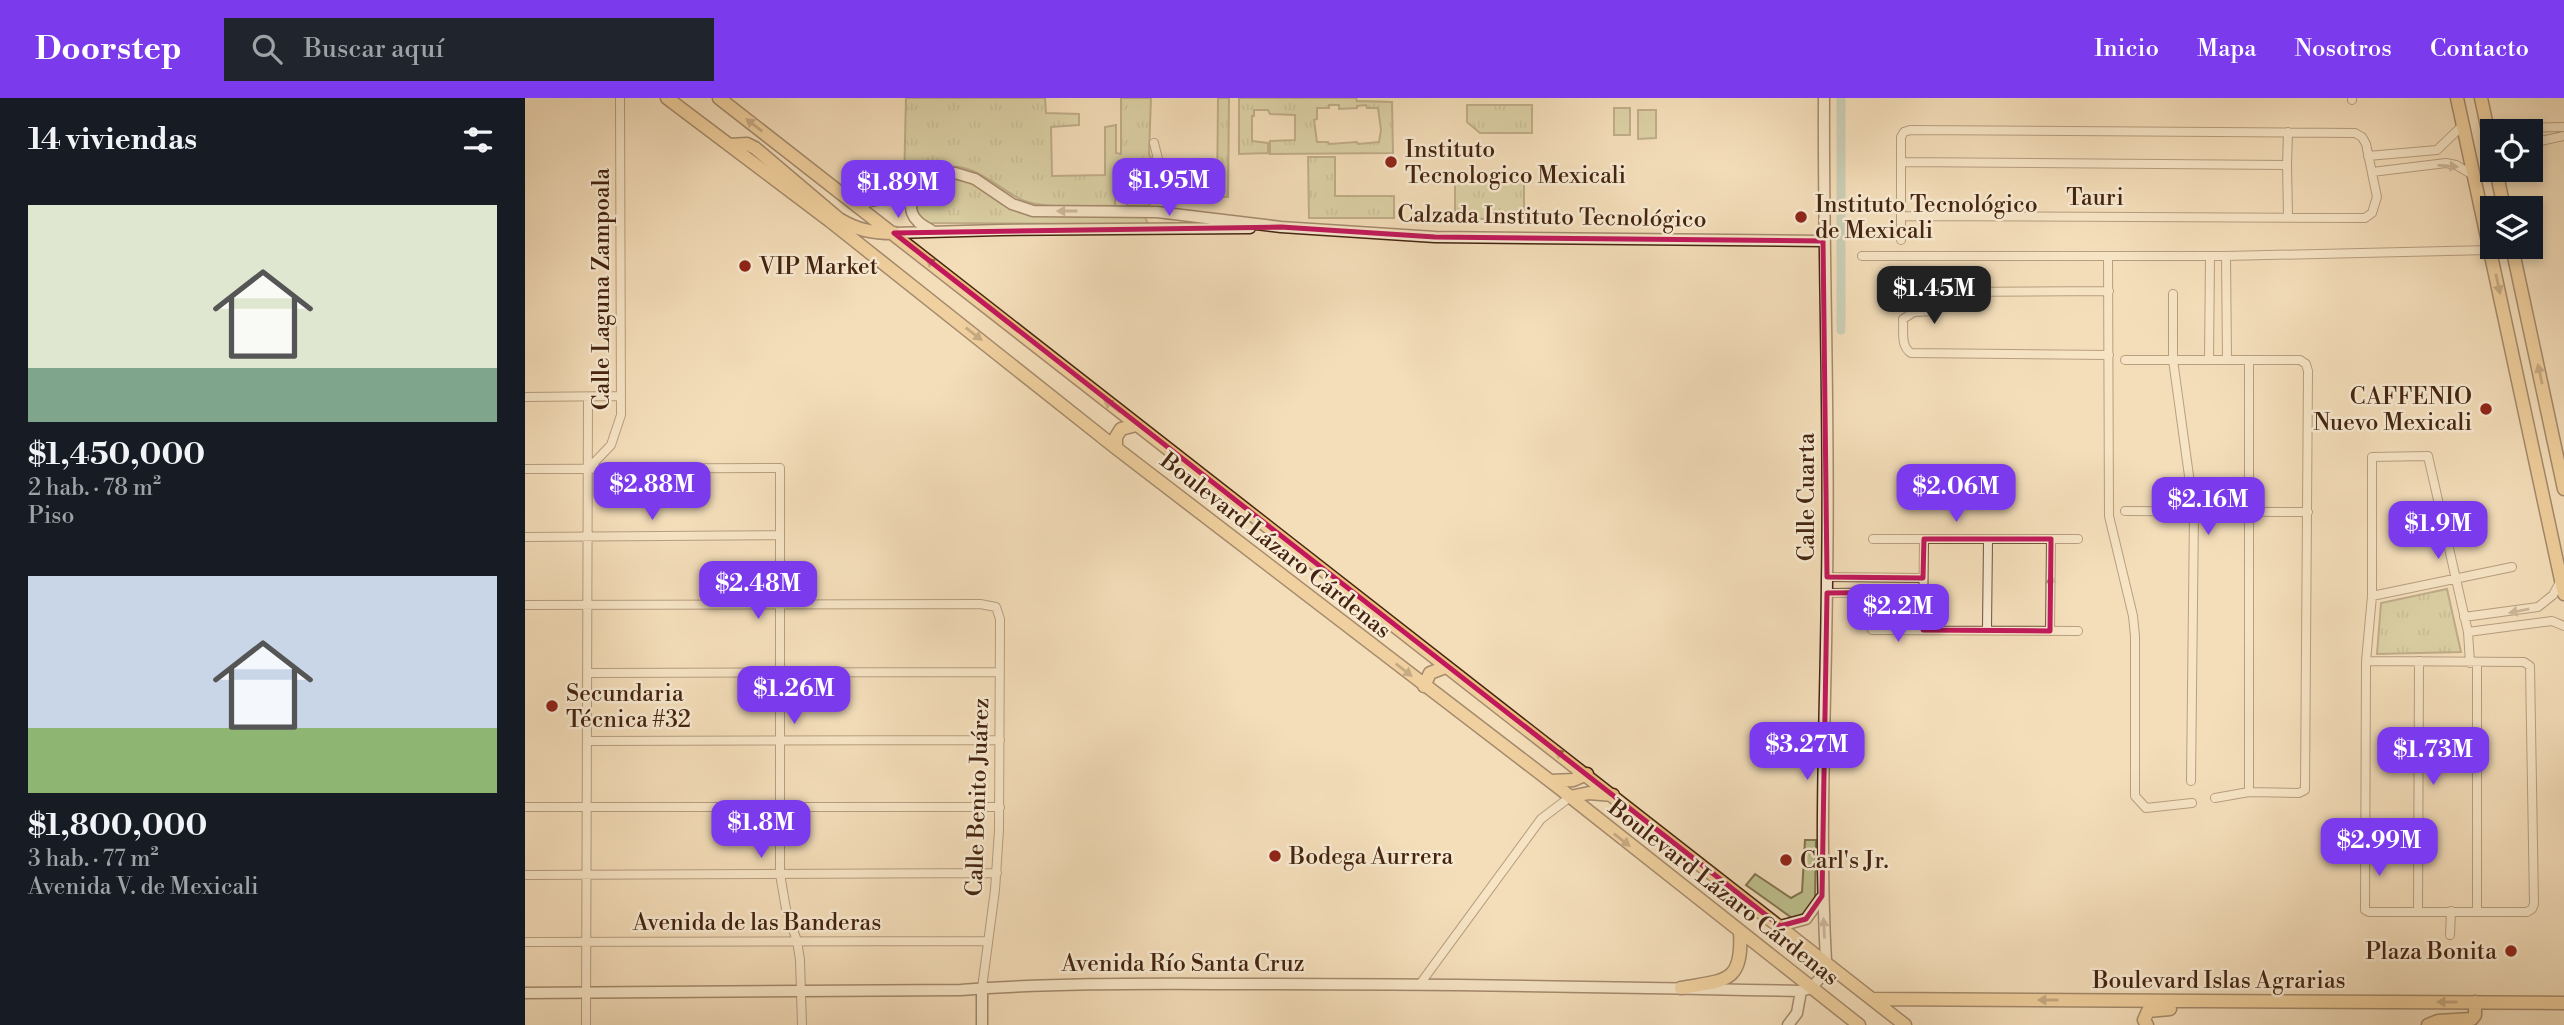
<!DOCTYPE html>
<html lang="es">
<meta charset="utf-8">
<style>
:root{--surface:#171b24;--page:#20242c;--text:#f1f3f6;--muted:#9ea1a6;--accent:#7c3aed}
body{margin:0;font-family:"Libre Bodoni",serif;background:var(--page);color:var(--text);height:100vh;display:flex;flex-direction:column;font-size:26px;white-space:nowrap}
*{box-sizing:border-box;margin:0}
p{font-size:23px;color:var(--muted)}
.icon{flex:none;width:38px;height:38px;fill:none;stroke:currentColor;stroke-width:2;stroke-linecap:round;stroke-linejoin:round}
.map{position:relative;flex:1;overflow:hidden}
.side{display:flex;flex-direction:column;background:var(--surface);width:525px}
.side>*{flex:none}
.tools{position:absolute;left:1955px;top:21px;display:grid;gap:14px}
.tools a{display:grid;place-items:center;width:63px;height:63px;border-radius:0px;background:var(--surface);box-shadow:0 4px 10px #0003;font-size:35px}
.price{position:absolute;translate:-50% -60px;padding:0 16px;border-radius:14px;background:var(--accent);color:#fff;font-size:23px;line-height:46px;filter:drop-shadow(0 2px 4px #0008)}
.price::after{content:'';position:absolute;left:50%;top:42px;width:21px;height:16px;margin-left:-10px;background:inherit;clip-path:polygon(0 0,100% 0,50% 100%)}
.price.active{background:#222;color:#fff}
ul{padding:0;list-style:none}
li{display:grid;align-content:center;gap:14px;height:371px;padding:0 28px}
li span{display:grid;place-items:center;height:217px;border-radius:0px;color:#555}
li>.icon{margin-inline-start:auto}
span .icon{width:126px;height:126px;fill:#fffc;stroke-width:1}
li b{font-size:30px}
h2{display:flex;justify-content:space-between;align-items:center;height:84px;padding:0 28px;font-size:30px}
header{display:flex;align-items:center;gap:42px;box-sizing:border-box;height:98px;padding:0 35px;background:var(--accent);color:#fff}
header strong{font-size:33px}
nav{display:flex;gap:38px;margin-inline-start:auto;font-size:24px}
.search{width:490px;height:63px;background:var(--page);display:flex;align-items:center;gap:18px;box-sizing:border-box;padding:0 24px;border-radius:0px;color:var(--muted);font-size:26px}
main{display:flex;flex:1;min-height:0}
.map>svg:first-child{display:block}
.grass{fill:#bec18e;stroke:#81724f;stroke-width:2}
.park{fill:url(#park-tufts);stroke:#81724f;stroke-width:2;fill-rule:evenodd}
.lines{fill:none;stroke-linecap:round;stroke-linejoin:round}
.canal{stroke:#9cbcb3;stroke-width:9}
.street-casing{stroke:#70523a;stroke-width:10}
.secondary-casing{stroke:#442410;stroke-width:13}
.primary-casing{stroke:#442410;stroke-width:15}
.street{stroke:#f8ead2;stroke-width:8}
.secondary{stroke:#f8ead2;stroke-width:10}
.primary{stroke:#eabf7d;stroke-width:12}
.oneway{fill:#8f6a41}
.oneway2{fill:#9e8771}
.marked{fill:none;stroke:#c2185b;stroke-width:5;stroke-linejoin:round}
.poi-dot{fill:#8f2418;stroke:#f8ead2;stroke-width:2.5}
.labels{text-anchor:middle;stroke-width:5;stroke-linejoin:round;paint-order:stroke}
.poi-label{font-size:23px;fill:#442410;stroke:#f8ead2;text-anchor:start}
.street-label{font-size:23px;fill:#442410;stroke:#f8ead2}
</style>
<header>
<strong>Doorstep</strong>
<div class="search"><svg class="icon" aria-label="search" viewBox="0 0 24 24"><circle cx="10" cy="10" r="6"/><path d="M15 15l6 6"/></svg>Buscar aquí</div>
<nav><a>Inicio</a><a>Mapa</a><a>Nosotros</a><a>Contacto</a></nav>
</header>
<main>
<section class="side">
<h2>14 viviendas<svg class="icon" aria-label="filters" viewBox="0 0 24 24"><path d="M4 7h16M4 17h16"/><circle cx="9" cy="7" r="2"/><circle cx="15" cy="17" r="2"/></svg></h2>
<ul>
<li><span style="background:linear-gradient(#dfe7d0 75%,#7fa58c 0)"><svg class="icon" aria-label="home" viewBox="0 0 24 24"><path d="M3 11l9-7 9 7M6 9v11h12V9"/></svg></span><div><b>$1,450,000</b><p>2 hab. · 78 m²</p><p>Piso</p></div></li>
<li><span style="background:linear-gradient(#c9d6e8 70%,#8fb573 0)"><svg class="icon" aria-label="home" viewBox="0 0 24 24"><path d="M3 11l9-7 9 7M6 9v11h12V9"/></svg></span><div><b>$1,800,000</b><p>3 hab. · 77 m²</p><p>Avenida V. de Mexicali</p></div></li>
</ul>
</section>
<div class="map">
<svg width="2039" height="927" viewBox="0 0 2039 927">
<defs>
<pattern id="park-tufts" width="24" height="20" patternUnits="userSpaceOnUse" patternTransform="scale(1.75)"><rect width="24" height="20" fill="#bec18e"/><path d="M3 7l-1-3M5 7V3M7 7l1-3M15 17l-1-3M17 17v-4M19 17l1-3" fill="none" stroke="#9c9d73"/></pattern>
</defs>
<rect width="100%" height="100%" fill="#f4deba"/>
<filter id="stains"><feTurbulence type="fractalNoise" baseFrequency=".00286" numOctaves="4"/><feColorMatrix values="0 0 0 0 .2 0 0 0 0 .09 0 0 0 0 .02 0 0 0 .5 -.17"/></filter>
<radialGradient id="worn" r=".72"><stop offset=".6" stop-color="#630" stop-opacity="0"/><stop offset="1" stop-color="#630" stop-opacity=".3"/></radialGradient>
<!-- grass -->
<path class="grass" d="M1089,10h16v27h-16z
M1113,12h18v28l-18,1z
M1280,742h11l-1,60 -11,16 -12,2 -46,-33 9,-11 36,24 11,-6z"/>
<!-- park -->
<path class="park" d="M381,0h139l1,15 33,1v11l-28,2 1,49 53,-1v-48l11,-2v28l5,1v-56h30l-2,56c7,10 7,42 0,52h-22l-1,-16h-10l-1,16c-24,-1 -65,3 -87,-4 -11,-3 -20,-10 -29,-16 -43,-29 -50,-22 -95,-1z
M693,0h11l-1,99h-11z
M714,0h117l1,3 35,1 1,51 -123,1v-13l25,-1v-25l-25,-1 -2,-4h-14v6h-2v25l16,2v10l-29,1zM804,7h10v4l18,-1v-2l9,-1 1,3h11l3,22 -2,12 -21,2 -1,-2 -28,2 -1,-2h-11l-3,-22 3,-1v-11h12z
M942,7h65v28h-52l-13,-11z
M783,59h27v39h59v22h-85z
M428,79l21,6 28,21 29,11 114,2 3,7 -220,-1 -10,-7 -2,-15 2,-16z
M930,84h69v37h-69z
M1922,491l14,63 -84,2 4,-51z"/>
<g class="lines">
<!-- canal -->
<path class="canal" d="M1316,232v-232"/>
<!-- street casing -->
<g class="street-casing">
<path id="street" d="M1827,0v2
M1961,27l39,3 39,-1
M629,45l5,20
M2006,45l33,-7
M1843,58l69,-6 26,-25
M1376,64l386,3 1,51
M1762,67l1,-33
M1847,74l74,-9 10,2 17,10
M1376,142v-103l3,-5 6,-2 445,3 7,4 4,7 11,53 -5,16 -7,5 -464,-2
M1337,158h364l264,-6
M1701,158l1,104
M1583,159l1,259 24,100 2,20v160l11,12 46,-5
M1584,193l-167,1 -5,5v9l-3,5 -20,1 -11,7c1,11 -3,27 8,34l198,2
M1648,196v66l21,152 -3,269
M1600,262h175l6,4 2,7 -3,419 -6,3 -50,-1 -34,6
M1684,262l1,-104
M0,299l96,-1
M0,371l255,-1v406l6,35 11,32 3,19 2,65
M63,371l23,-24 10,-30 -1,-317
M1600,413l183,1
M0,439l255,-2
M1348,441h205
M1302,479l96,1
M1302,495l96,-1
M1847,498l140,-29
M0,507l455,-1 16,3 4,12 -1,211 -4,60 -13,98
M1939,519l74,-10 15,-12 8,-15
M1347,532l206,1
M1398,532l1,-91
M1462,532l1,-91
M1525,533l1,-92
M1943,534l84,-11 12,5
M1841,563l158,1 6,4 4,238 -2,5 -5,3h-158l-4,-2 1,-249 6,-65v-139l56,-1 40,176 2,31
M62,575l413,-1
M62,643l413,-1
M1724,694v-432
M0,709h475
M0,777l472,-2
M1952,812v-247
M1893,814l1,-251
M1925,837l1,-24
M0,844l463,-1
M895,886l121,-165 29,-22
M61,927l2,-628"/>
</g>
<!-- secondary casing -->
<g class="secondary-casing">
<path id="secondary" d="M1299,0c-1,161 6,321 3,482 -1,127 -8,254 -1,381
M390,89c-8,22 -5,33 16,43
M332,106l33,-7 50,-22 15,-2 20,6 37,25 21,7 124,1 124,15 154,10 388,4
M369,135l106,-3 250,-2
M1255,828l26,-7 15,-21
M457,890v37
M0,895l436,-3c102,-8 204,-6 306,-6 178,0 356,3 534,7l10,-3 20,-22
M1263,927l9,-12 4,-22"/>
</g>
<!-- primary casing -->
<g class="primary-casing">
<path id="primary" d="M142,0l163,123 286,227 442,339 301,238
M194,0l1186,927
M1932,0l107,496
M1956,0l11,52
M204,47l18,-1 8,4 84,71c18,11 33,14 55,14
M1971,72l8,38
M1987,149l52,242
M591,350v-11l5,-8 15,-4
M899,588l6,-13 16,-6
M1026,683l22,-1 14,-6
M1045,699l19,-4 24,2
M1156,890c44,-8 62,-4 59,-56
M1349,901l690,4
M1622,927l-3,-5 4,-9 22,-2
M1903,927l10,-4 34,-2 3,-4v-13"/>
</g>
<!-- street -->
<use href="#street" class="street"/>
<!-- secondary -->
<use href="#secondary" class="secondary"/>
<!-- primary -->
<use href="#primary" class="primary"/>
</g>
<!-- one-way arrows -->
<defs><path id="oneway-solid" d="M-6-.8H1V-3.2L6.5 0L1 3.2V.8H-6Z" transform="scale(1.75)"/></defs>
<g class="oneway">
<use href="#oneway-solid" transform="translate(229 27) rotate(-142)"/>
<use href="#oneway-solid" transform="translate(409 167) rotate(-141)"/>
<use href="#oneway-solid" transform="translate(1973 186) rotate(78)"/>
<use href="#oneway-solid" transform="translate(449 236) rotate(38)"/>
<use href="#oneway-solid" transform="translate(2015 276) rotate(-102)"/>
<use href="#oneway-solid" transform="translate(587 308) rotate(-143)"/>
<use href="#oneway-solid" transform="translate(879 572) rotate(38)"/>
<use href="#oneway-solid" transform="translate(1038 658) rotate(-143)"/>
<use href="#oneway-solid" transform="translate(1097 742) rotate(38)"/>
<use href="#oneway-solid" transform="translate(1523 902) rotate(-180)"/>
<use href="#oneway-solid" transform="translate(1922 904) rotate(-180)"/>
</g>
<g class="oneway2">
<use href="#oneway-solid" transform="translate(1923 68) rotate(5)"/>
<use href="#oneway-solid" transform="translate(542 113) rotate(-180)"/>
<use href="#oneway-solid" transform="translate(1526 487) rotate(-89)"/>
<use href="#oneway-solid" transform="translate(1994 513) rotate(169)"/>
<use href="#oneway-solid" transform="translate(1299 830) rotate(-93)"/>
</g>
<!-- marked area -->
<path d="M0 0H2039V927H0ZM756,129l154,10 388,4 4,336 96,1 1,-39h127l-1,92 -127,-1v-38l-96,1 -5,303 -16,23 -26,7 -886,-693z" fill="#f4deba" fill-opacity=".55" fill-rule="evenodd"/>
<path class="marked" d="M756,129l154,10 388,4 4,336 96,1 1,-39h127l-1,92 -127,-1v-38l-96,1 -5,303 -16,23 -26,7 -886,-693z"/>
<!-- markers -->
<g class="poi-dot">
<circle cx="866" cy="64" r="7"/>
<circle cx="1276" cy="119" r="7"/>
<circle cx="220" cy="168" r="7"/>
<circle cx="1961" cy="311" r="7"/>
<circle cx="27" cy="608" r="7"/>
<circle cx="750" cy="758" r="7"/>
<circle cx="1261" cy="762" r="7"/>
<circle cx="1986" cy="853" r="7"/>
</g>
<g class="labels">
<!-- poi labels -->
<g class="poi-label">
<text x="880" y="59">Instituto<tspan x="880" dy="26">Tecnologico Mexicali</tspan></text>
<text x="1290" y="114">Instituto Tecnológico<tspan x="1290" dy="26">de Mexicali</tspan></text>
<text x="234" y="176">VIP Market</text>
<text x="1947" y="306" text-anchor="end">CAFFENIO<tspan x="1947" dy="26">Nuevo Mexicali</tspan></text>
<text x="41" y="603">Secundaria<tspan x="41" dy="26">Técnica #32</tspan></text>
<text x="764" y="766">Bodega Aurrera</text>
<text x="1275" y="770">Carl's Jr.</text>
<text x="1972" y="861" text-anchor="end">Plaza Bonita</text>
</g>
<!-- street labels -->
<g class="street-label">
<text x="1570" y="107">Tauri</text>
<text transform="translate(1027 118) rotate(1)" y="8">Calzada Instituto Tecnológico</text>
<text transform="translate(76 191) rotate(-90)" y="8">Calle Laguna Zampoala</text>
<text transform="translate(1281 399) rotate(-90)" y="8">Calle Cuarta</text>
<text transform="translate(751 447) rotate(38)" y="8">Boulevard Lázaro Cárdenas</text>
<text transform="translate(452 699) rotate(-88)" y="8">Calle Benito Juárez</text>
<text transform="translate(1199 794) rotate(38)" y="8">Boulevard Lázaro Cárdenas</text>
<text x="232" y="832">Avenida de las Banderas</text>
<text x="658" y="873">Avenida Río Santa Cruz</text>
<text x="1694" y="890">Boulevard Islas Agrarias</text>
</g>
</g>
<rect width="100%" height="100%" filter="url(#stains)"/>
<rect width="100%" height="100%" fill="url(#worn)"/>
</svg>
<div class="tools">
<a><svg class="icon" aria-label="locate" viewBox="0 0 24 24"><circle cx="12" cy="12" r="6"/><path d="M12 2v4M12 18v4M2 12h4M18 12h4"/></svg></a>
<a><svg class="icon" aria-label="layers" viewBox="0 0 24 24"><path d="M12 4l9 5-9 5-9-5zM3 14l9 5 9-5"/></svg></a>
</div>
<b class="price" style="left:644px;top:120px">$1.95M</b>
<b class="price" style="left:373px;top:122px">$1.89M</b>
<b class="price active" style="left:1409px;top:228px">$1.45M</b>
<b class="price" style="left:127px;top:424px">$2.88M</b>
<b class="price" style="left:1431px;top:426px">$2.06M</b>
<b class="price" style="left:1683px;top:439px">$2.16M</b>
<b class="price" style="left:1913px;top:463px">$1.9M</b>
<b class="price" style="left:233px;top:523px">$2.48M</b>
<b class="price" style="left:1373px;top:546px">$2.2M</b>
<b class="price" style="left:269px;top:628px">$1.26M</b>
<b class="price" style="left:1282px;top:684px">$3.27M</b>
<b class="price" style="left:1908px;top:689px">$1.73M</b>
<b class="price" style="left:236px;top:762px">$1.8M</b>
<b class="price" style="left:1854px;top:780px">$2.99M</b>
</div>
</main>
